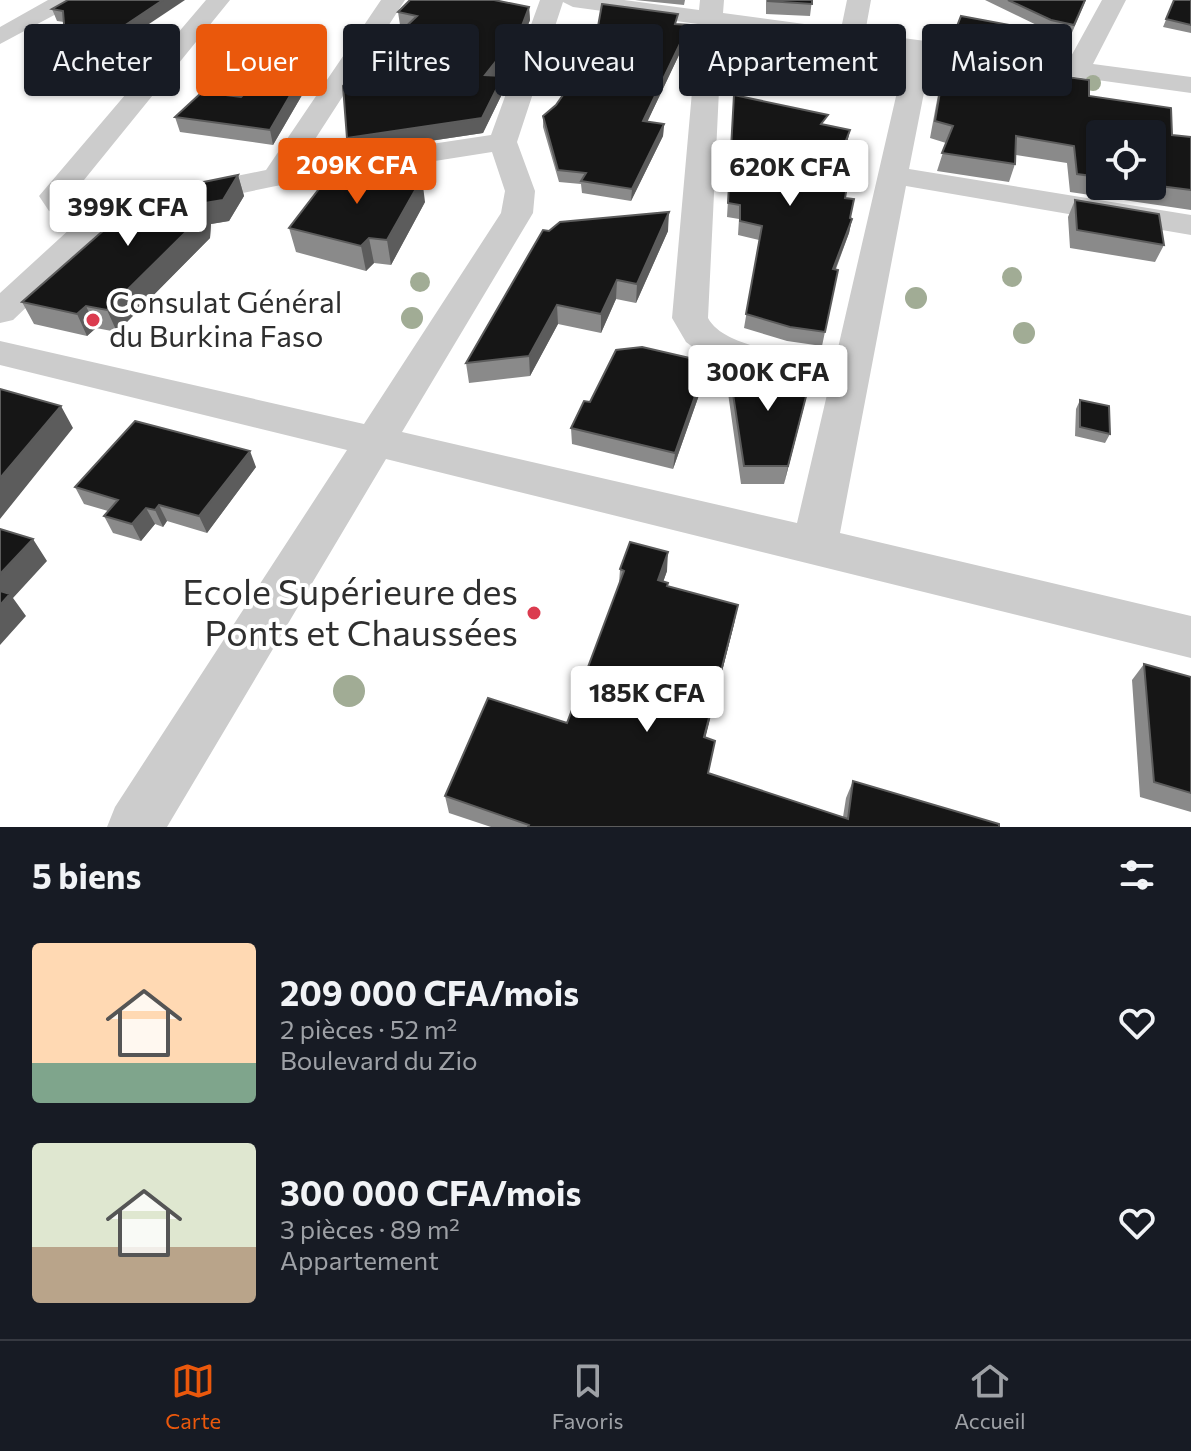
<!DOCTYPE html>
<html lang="fr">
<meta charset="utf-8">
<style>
:root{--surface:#171b24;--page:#20242c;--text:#f1f3f6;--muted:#9ea1a6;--line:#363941;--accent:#ea580c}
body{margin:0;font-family:Commissioner,sans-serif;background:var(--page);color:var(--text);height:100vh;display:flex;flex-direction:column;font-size:30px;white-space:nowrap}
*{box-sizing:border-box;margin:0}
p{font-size:26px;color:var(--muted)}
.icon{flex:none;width:44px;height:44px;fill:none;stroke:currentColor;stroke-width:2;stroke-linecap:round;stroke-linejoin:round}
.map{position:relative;height:827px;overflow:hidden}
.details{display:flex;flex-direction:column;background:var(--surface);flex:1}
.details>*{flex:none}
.guide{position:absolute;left:24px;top:24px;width:1144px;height:72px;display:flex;gap:16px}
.tools{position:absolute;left:1086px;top:120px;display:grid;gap:16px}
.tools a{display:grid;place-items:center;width:80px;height:80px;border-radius:8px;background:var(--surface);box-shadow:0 2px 6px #0004;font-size:40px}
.price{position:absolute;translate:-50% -68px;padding:0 18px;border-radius:8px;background:#fff;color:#222;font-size:26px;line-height:52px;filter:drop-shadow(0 2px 4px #0008)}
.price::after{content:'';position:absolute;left:50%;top:48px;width:24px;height:18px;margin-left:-12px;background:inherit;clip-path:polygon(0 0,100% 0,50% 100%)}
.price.selected{background:var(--accent);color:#fff}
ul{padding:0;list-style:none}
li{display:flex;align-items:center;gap:24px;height:200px;padding:0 32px}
li span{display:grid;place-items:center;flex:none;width:224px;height:160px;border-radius:8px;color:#555}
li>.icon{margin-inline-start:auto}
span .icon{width:96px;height:96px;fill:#fffc;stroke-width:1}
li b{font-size:34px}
h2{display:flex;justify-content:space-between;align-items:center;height:96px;padding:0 32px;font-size:34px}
.tag{padding:0 28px;border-radius:8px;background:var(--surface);box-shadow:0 2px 6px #0004;font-size:28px;line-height:72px}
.tag.selected{background:var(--accent);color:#fff}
.menu{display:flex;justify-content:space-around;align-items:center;height:112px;border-top:2px solid var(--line);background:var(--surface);font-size:22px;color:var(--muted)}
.menu a{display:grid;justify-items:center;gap:4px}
.menu .selected{color:var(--accent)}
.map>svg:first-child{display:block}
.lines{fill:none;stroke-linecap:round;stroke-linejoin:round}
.minor{fill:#ccc;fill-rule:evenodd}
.tree{fill:#a1ac95}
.wall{fill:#8a8a8a;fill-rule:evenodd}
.shaded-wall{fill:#5c5c5c}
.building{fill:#161616;stroke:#5c5c5c;stroke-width:2}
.poi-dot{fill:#db3b4f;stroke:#fff;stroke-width:3}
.labels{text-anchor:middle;stroke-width:8;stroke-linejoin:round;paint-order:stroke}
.poi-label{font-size:30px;fill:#2f2f2f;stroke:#fff;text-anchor:start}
.near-poi-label{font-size:36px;fill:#2f2f2f;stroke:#fff;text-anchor:end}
</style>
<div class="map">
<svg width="1191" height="827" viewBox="0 0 1191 827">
<rect width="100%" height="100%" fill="#fff"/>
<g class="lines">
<!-- minor -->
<path class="minor" d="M48,0h29l-4,5 -73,39v-17z
M206,0h24l-159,196 37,6 158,-32 115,-170h24l-106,164 192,-29 49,-135h84l75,10 1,-10h24l-1,13 118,16 6,-29h24l-6,33 204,27 33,-60h24l-33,64 98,13v16l-260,-36 -22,112 282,46v20l-285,-49 -66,347 351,83v42l-805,-199 -219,368h-60l8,-20 232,-357 -347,-85v-24l364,83 137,-211 4,-22 -13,-39 -216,34 -157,33 -106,101 -13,3v-30l83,-76 -34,-6 -10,-15zM563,2l10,5 125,17 -26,294 14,24 24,18 119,26 -32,137 -395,-91 131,-219 2,-22 -18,-49zM722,28l184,25 -71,308c-34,-7 -110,-11 -127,-43z"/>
</g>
<!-- trees -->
<g class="tree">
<circle cx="1093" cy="83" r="8"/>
<circle cx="1012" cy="277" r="10"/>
<circle cx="420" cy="282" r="10"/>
<circle cx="916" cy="298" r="11"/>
<circle cx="412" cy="318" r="11"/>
<circle cx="1024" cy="333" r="11"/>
<circle cx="349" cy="691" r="16"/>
</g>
<!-- wall -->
<path class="wall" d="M68,0l57,40 -55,9 -6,-27 -7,-1 -5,-12z
M635,0h50l-1,5z
M766,0h46l-2,16 -44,-2z
M985,0h101l-15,35 -24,-5z
M1174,0h17v33l-28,-6z
M529,7l1,13 -10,25 -23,30 6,1 1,14 -21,43 -133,20 56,-126 -6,-2 -2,-13z
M678,24l10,12 -41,86 17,2 -1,12 -32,65 -49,-8 -1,-9 -22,-2 -16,-55v-11l13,-11 43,-62 -2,-1v-10z
M954,34l60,8 -2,7 -60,-8z
M948,45l141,51 83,39 19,2v73l-121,-18 -3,-29 -51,-8 -1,9 -6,18 -72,-11 9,-28 -16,-5 14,-76zM1100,134h52v52h-52z
M302,75l3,15 -32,55 -93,-13 -5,-15 66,-20z
M734,95l92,30 24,5 -3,13 -9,23 12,52 2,1 -3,14 -13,36 2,1 -16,76 -35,-5 -43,-13 15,-88 -21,-5 1,-16 -12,-2z
M238,175l6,21 -15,25 -18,3 -1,14 -93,94 -21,-4 -9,8 -53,-12 -12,-22z
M1075,200l89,45 -9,17 -85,-14 -2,-31z
M425,202l-34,63 -17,-2 -8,8 -70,-19 -7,-24z
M549,231h119l-32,72 -20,-4 -15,34 -43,-9 -28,52 -61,7 -3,-20z
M707,362l-2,16 -32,91 -101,-25 -1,-16 19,-26z
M729,368l77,30 -22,86h-43l-14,-98z
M1080,400l30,34 -5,9 -30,-7 1,-27z
M256,467l-49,66 -40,-12 -4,6 -8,-3 -14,17 -28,-8 -9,-17 4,-5 -24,-7 -9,-17z
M620,569l47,2 -4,11 5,1v3l70,19 -4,19 -29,114 4,35 134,44 3,-19 7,-17 146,46h-508l-42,-14 -4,-17 122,-73 52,-139z
M1144,664l47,13v135l-51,-15 -8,-117z"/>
<!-- shaded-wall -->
<path class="shaded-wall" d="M163,0h22l-60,40 -55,9 -5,-12z
M529,7l1,13 -10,25 -34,44 -1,-14z
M689,25l-1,11 -46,97 1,-12z
M302,75l3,15 -32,55 -3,-15z
M503,76l1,14 -21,43 -133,20 -3,-15z
M664,124l-1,12 -32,65 1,-12z
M850,130l-3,13 -13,36 2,-13z
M238,175l6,21 -15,25 -18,3 -1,14 -93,94 -10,-22 97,-107z
M422,178l3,24 -34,63 -4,-25z
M669,212l-1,19 -32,72 1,-19z
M852,219l-3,14 -19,50 3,-14z
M369,238l5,25 -8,8 -5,-25z
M617,280l-1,19 -15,34v-19z
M557,305l1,19 -28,52 -1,-20z
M86,306l10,22 -9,8 -10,-22z
M707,362l-2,16 -32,91 2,-16z
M810,381l-4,17 -22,86 4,-18z
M61,406l12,22 -73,91v-41z
M250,451l6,16 -49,66 -8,-17z
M159,505l8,16 -4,6 -8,-17z
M146,508l9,16 -14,17 -9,-17z
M33,539l14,22 -34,37 13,18 -26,29v-71z
M668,552l-1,19 -10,28 1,-19z
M738,605l-4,19 -33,131 3,-18z"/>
<!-- building -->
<path class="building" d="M68,0h95l-42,28 -56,9 -2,-26 -11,-2z
M410,0h84l35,7 -9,24 -35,44 18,1 -21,42 -135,20 -4,-52 74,-70 -19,-4z
M768,0h44v4l-44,-3z
M1008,0h77l-11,25 -23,-5z
M1174,0h17v25l-25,-6z
M602,4l76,10 -3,10 14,1 -46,96 21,3 -32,65 -51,-8 5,-8 -28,-3 -15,-54 13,-11 50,-72 -9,-1z
M961,16l54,10 -1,16 -60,-8z
M948,45l68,9v16l73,10v16l82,12 1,27 19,2v53l-39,-5v-51h-52v43l-23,-3 -3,-28 -58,-10 -1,28 -73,-11 11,-27 -18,-5z
M267,71l35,4 -32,55 -95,-13 27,-25 39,5z
M734,95l94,20 -7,9 29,6 -14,36 14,2 -5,30 9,1 -4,19 2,1 -19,50 5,1 -13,62 -35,-5 -44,-13 16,-88 -22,-5v-16l-12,-2z
M335,168l87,10 -35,62 -18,-2 -8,8 -72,-18z
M238,175l-15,25 -19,3 -2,13 -95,94 -21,-4 -9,8 -55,-12 123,-108z
M1075,200l84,14 5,31 -87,-15z
M669,212l-32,72 -20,-4 -16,34 -44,-9 -28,51 -63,7 77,-133 6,1 11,-9z
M642,347l65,15 -32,91 -104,-25 13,-27 6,1 26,-52z
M729,368h63l18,13 -22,85h-44z
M0,389l61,17 -61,72z
M1080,400l29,6 1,28 -30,-7z
M135,421l115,30 -51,65 -40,-11 -4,5 -9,-2 -14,16 -28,-8 14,-16 -43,-13z
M0,529l33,10 -33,35z
M630,542l38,10 -10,28 10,3 -1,3 71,19 -34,132 11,4 -7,32 140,46 5,-38 146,43v3h-471l1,-2 -84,-29 43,-98 79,25 57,-152 -4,-2z
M0,591l10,3 -10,11z
M1144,664l47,13v116l-37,-11z"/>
<!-- markers -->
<g class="poi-dot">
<circle cx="93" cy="320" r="8"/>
<circle cx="534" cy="613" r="8"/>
</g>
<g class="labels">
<!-- poi labels -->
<g class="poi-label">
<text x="109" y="313">Consulat Général<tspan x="109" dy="34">du Burkina Faso</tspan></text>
</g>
<!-- near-poi labels -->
<g class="near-poi-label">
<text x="518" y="605">Ecole Supérieure des<tspan x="518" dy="41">Ponts et Chaussées</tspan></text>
</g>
</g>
</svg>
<div class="tools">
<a><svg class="icon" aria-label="locate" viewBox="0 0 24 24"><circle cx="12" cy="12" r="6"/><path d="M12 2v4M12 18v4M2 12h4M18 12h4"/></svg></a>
</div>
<b class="price selected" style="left:357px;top:206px">209K CFA</b>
<b class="price" style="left:790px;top:208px">620K CFA</b>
<b class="price" style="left:128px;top:248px">399K CFA</b>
<b class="price" style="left:768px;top:413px">300K CFA</b>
<b class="price" style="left:647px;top:734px">185K CFA</b>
<div class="guide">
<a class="tag">Acheter</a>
<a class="tag selected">Louer</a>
<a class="tag">Filtres</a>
<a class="tag">Nouveau</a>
<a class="tag">Appartement</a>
<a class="tag">Maison</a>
</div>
</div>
<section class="details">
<h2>5 biens<svg class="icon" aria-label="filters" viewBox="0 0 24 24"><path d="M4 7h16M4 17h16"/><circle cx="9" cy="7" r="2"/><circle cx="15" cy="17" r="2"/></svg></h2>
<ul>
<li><span style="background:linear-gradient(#ffd9b3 75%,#7fa58c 0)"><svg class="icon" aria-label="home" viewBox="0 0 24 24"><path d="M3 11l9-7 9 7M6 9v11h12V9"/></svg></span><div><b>209 000 CFA/mois</b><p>2 pièces · 52 m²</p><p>Boulevard du Zio</p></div><svg class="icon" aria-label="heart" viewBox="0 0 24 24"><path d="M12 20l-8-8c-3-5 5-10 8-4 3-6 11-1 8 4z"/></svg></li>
<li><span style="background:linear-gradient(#dfe7d0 65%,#b9a48a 0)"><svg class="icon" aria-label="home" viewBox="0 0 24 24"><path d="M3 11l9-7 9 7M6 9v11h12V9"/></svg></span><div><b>300 000 CFA/mois</b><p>3 pièces · 89 m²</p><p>Appartement</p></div><svg class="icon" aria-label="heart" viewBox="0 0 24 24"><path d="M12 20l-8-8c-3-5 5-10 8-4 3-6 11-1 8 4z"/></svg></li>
</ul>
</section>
<nav class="menu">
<a class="selected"><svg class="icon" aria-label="map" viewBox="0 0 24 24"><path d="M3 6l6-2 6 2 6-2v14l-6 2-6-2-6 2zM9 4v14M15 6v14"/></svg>Carte</a>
<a><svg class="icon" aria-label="saved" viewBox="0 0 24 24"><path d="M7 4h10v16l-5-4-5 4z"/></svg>Favoris</a>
<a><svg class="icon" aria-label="home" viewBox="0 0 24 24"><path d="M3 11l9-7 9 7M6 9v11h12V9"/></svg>Accueil</a>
</nav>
